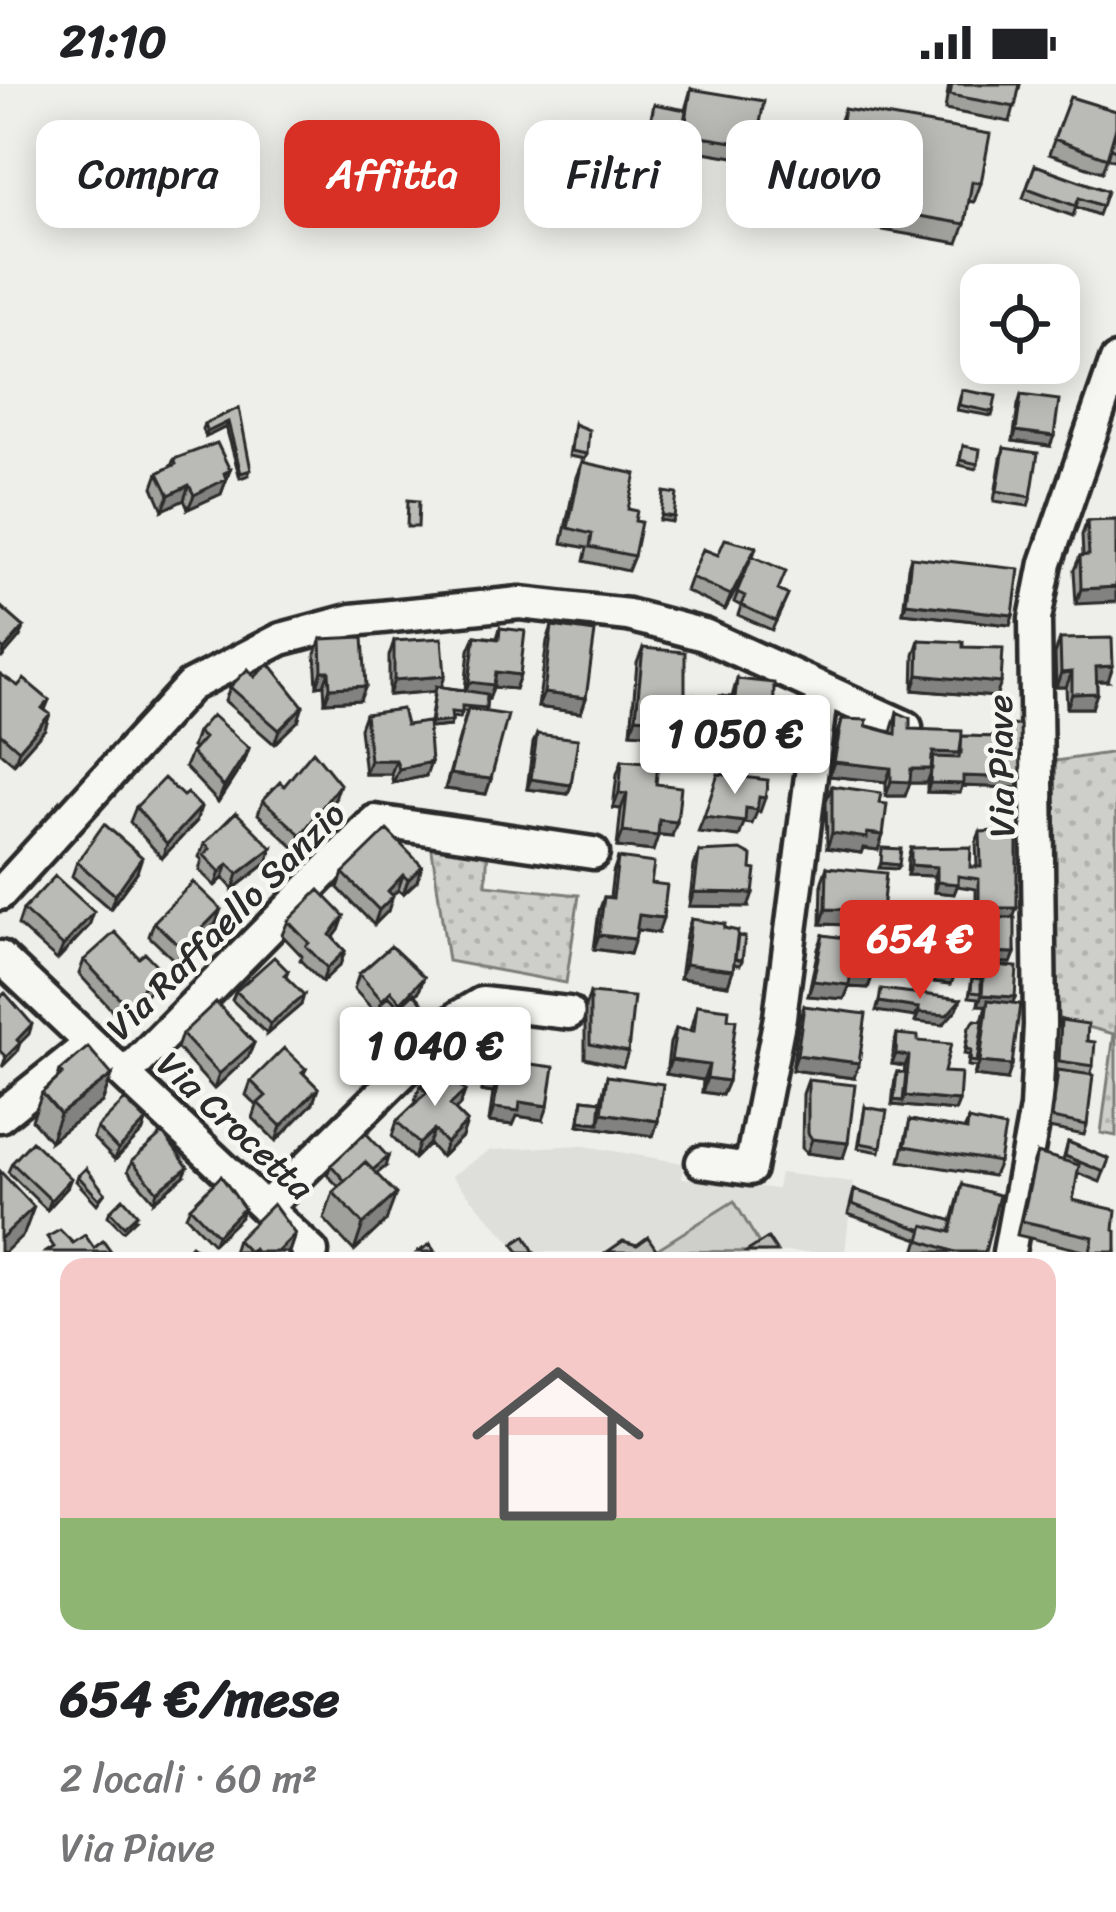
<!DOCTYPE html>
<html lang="it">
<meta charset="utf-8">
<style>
:root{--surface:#fff;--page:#f6f6f6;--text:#202124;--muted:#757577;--line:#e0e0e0;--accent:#d93025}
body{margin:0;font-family:Sriracha,sans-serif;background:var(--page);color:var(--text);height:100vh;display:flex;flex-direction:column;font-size:45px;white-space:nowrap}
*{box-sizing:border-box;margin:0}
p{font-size:39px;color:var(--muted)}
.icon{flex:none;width:66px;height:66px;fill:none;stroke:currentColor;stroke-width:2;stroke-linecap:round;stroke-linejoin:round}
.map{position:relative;height:1168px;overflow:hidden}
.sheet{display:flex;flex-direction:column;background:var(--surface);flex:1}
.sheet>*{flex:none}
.hud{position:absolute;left:36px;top:36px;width:1044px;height:108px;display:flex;gap:24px}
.controls{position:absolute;left:960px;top:180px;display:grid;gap:24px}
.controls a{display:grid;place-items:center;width:120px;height:120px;border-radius:24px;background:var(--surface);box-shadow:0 6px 30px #0003;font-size:60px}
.price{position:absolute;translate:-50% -102px;padding:0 27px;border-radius:12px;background:#fff;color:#222;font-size:39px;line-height:78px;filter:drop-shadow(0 3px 6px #0008)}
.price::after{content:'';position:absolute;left:50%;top:72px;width:36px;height:27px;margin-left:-18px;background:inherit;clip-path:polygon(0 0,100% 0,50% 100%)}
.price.current{background:var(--accent);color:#fff}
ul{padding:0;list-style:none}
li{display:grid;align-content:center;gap:24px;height:636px;padding:0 60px}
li+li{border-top:3px solid var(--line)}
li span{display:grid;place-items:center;height:372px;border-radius:24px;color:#555}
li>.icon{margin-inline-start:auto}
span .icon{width:216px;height:216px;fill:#fffc;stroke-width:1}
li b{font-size:51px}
.tag{padding:0 42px;border-radius:24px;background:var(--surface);box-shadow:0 6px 30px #0003;font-size:42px;line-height:108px}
.tag.current{background:var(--accent);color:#fff}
.status{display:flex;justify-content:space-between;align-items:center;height:84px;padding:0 60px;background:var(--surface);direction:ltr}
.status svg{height:33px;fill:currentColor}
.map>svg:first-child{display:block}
.built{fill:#dededb}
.green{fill:#cececa;stroke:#7c7c7a;stroke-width:3}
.park{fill:url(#park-dots);stroke:#7c7c7a;stroke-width:3}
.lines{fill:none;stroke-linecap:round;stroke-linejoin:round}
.minor-casing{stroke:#2b2b2b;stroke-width:39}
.minor{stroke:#f6f6f2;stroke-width:30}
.wall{fill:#a0a09d;stroke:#2b2b2b;stroke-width:3}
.shaded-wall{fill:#828280;stroke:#2b2b2b;stroke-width:3}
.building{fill:#babab7;stroke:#2b2b2b;stroke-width:3}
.labels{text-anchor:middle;stroke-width:9;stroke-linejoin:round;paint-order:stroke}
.street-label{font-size:36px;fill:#2b2b2b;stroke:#f6f6f2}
</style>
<div class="status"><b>21:10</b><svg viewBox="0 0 49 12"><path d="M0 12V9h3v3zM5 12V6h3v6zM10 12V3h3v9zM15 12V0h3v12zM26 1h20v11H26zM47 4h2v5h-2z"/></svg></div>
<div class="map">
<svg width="1116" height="1168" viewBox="0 0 1116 1168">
<defs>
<pattern id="park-dots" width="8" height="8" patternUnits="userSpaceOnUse" patternTransform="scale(3)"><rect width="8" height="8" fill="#cececa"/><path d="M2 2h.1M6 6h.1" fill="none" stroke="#b1b1ae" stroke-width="1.8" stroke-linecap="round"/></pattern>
</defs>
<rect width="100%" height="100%" fill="#eeeeea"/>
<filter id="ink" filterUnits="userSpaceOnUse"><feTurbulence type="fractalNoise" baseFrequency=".00833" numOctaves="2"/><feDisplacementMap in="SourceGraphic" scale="24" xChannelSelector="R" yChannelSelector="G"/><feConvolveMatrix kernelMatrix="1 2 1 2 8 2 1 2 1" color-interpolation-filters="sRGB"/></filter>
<g filter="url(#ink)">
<!-- built -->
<path class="built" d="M579,1061l104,18 -1,15 95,11 3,-16 73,9 -8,70h-325l-69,-76 39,-26z"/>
<!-- green -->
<path class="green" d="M734,1117l30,51 -110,-1z"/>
<!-- park -->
<path class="park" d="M1116,668v384l-15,-3 13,-99 -59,-16v-257z
M430,752l58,8 -2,41 93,10 -13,88 -118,-22z"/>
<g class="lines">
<!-- minor casing -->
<g class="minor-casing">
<path id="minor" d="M0,810l190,-208 91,-47 71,-19 168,-17 108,12 76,20 202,92
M0,873l312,295
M126,990l249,-253 218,32
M0,1032l90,-72
M702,1078l48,7 30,-152 42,-327
M268,1121l192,-189 22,-13 87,10
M1009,1168l27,-144 4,-83 -5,-406 11,-56 70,-202"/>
</g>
<!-- minor -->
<use href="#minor" class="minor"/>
</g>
<!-- wall -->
<path class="wall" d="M949,0h71l-10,38 -65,-12z
M691,5l65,57 -5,14 -71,-12 -2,5 -33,-6 8,-38 32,1z
M1070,13l46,14v50l-9,-3 -5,14 -53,-18z
M844,25l137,74 -7,19 -6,-1 -3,23 -7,19 -150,-26 7,-43 7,-19 10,2 5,-29z
M1035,81l72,26 -9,24 -22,-8 -3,9 -50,-18z
M962,306l31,22 -1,4 -35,-6z
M1021,311l29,51 -37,-5 5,-36z
M239,324l10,67 -9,3 -14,-51 -20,10 -4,-8 2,-5z
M574,340l13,30 -2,5 -16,-3z
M963,362l15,18 -2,5 -17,-4z
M1004,364l27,49 -3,9 -34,-5 7,-43z
M174,375l56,11 -9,24 -33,15 -4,-9 -21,10 -10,-23 5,-14 13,-7z
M582,378l46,47 7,12 -1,35 -6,15 -44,-10 3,-13 -25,-5 14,-66z
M1116,436l-40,84 -2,-34 6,-14h3l-1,-21 5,-14z
M756,463l-3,9 25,35 10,4 -16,35 -34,-15 3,-9 -7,-4 13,-33 -22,41 -39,-19 5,-14 27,-22z
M911,473l102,58 -3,10 -107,-12 5,-46z
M552,542l34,72 -5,15 -43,-6 9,-66z
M500,544l20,47 -5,14 -22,-2 -4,12h-2l-2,13 6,67 -5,15 -41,-5 22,-78h-5l-2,7 -9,-1 -1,9 -21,2 6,-37 -46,4v-39l5,-15 47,46 24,3 4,-40 6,-14 22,2z
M321,555l39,61 -35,2 -1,-17 -7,1 -2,-32z
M1060,555l48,42h-11v12l-5,15h-25l-1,-21h-10l-1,-33z
M919,556l44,7 33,50 -83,-7 1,-35z
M643,564l42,46 7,28 -5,15 -56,-5 6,-69z
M0,590l18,12 31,14 -4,10v19l-31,35 -14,-12z
M737,595l31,89 -37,-5 2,-16 -23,-3 5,-34 5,-14 12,1z
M230,603l68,34 -24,23 -49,-43z
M897,628l13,17 52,7 32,1 4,-11 19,62 -55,-2 -2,7 -33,-1v-9h-17l-5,13h-19v-14l-57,-6 8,-43 5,-14 49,13z
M365,630l41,11 25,37 -5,14 -33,7 -2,-9h-26l-5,-46z
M197,648l52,16 -5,14 -26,40 -33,-35 6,-14 4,-5 -3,-1z
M537,650l34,51 -3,9 -41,-5 6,-46z
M622,676l34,24 16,52 -14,-1 -5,16 -36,-4 4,-38 -8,-1 4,-34z
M284,702l51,13 -39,50 -38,-35 5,-14z
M832,702l47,17 4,32 -5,15 -15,-2 -2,5 -34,-5 -1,-47z
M136,723l60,15 -34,36 -32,-36z
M980,748l33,86 2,35 -4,10 -31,-1 1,-35 3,-9h3v-5h-11v-24l-19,-3 -3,8 -20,-2v-16l-27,-1 1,-17 3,-10 59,19h7l-1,-25z
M205,759l67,5 -5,15 -34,26 -10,-11 -8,8 -16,-16 3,-10 -3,-3z
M699,768l49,55 -59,-1 5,-40z
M618,774l33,25 7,50 -21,-3 -7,24 -36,-5 5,-38 5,-14h6l3,-25z
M77,778l60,10 -27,37 -38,-33z
M422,782l-5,15 -14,13 -5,-4 -6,5 -4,16 -14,14 -36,-37 5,-15z
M827,783l50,59 -56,-2 1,-43z
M924,825l33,40 -4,9 -37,-5 4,-34z
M23,826l66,16 -32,34 -39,-35z
M344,832l-5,14 -6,8 12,13 -5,14 -18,17 -22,-22 2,-4 -20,-21 6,-14z
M691,835l33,9 14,8 4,24 -2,5 -6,-1 -6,21 -48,-7 6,-44z
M890,836l17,32 44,32 -71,-9 6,-45z
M154,838l62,1 -39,40 -28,-27z
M823,851l50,39 -5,14 -19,-1 -5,12 -36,-3 10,-47z
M139,874l17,27 -37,33 -40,-44 5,-14z
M984,880l31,33 -3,6 -5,77 -33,-4 2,-9 -8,-1 1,-11 -5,-1 5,-27 13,-6 4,-16h-8l1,-7 -10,-1 3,-19 8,1z
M288,887l-2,6 15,28 -34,29 -35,-34 4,-9z
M359,890l65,3 -5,14 -3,4 2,17 -24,21 -40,-44z
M590,909l38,59 -5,15 -38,-9v-51z
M697,921l31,14v62l-6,14 -20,-3 1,-12 -37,-6 4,-31 6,-14 14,2z
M804,922l50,72 -62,-8 7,-50z
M1061,936l26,21 6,25 -3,9 -3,50 -3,10 -35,-7 6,-49 3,-8 -2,-1 1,-41z
M182,950l72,9 -6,14 -34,32 -37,-41z
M897,950l21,7 26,31 15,29 -4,10 -63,-6 3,-28 2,-5 7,1 1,-7 -13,-2 2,-21z
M492,956l31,23 20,57 -26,-4 -4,9 -24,-3 4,-29 -12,-2 5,-37z
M306,985l-2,5 14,14 -5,15 -37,38 -23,-23 4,-12 -11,-11 5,-14z
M60,987l52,4 -10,27 -52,39 -18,-21 10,-27 15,-14z
M607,992l51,45 -5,15 -75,-11 5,-26 18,2z
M808,996l35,78 -36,-5 -5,-5 1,-54z
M420,1002l45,5 -5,14 -5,5 12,12 -5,15 -21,20 -12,-13 -15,15 -22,-23 5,-15 20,-19 -2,-2z
M865,1023l16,40 -1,5 -22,-4z
M910,1036l54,10 4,-10 31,42 -6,14 -93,-15z
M146,1037l-3,10 -28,29 -22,-22 4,-10z
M1068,1058l41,17 -9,23 -22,-9 -5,27 41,30 2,22h-28l-71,-17 15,-67 5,-15 26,8z
M132,1077l52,15 -30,25 -26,-30z
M12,1079l55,25 -20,22 -39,-38z
M331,1081l54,2 -9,7 10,47 -32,30 -30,-32 9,-27 6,-5 -12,-12z
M78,1092l27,17 -8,11 -21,-23z
M962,1101l23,67h-70l4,-13 -71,-25 6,-24 98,31z
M190,1123l50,11 -27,26 -27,-28z
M110,1127l26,8 -13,12 -15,-15z
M295,1150l-6,18h-56l4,-12z"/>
<!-- shaded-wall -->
<path class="shaded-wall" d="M228,338l-2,5 -20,10 1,-5z
M1016,347l38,5 -4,10 -37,-5z
M230,386l-9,24 -33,15 6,-14z
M189,401l-5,15 -21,10 6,-15z
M661,431l13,2 -2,5 -13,-2z
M756,463l-5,15 -26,48 6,-15z
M1116,503v15l-40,2 5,-15z
M906,519l107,12 -3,10 -107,-12z
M24,543l-4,10 -19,22 3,-9z
M1113,582l-5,15h-17l5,-14z
M322,587h7l-5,14 -7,1z
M496,588l24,3 -5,14 -22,-2 -4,12 -25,-3 5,-14z
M1072,588l-6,15h-10l5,-14z
M918,591l83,8 -5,14 -83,-7z
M445,592l-5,15 -51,4 5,-15z
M366,602l-6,14 -35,2 5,-14z
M544,609l42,5 -5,15 -43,-6z
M1097,609l-5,15h-25l5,-14z
M303,622l-5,15 -24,23 5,-14z
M50,630l-5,15 -31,35 5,-14z
M636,633l56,5 -5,15 -56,-5z
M452,637l-2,5 -21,2 2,-5z
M716,645l22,3 -5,15 -23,-3z
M249,664l-5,14 -26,40 6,-15z
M736,665l37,4 -5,15 -37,-5z
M933,668l28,1 -5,15 -25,-1z
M370,676h26l-5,14h-26z
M431,678l-5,14 -33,7 6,-14z
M834,678l57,6 -5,14 -57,-6z
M911,685h21l-5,14h-17l-5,13h-19l5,-15z
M450,690l41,5 -5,15 -41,-5z
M963,692l58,2 -4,10 -55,-2 -2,7 -33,-1 3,-9z
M531,695l40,6 -3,9 -41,-5z
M340,700l-5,15 -39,50 5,-14z
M619,709l8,1 -6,15 -8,-1z
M759,713l6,1 -5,14h-3l-5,12 -8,-1 -5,14 -41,-5 6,-15 42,-9z
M201,723l-5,15 -34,36 5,-14z
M659,736l18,2 -5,14 -18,-2z
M623,748l35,4 -5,15 -36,-4z
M832,749h35l16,2 -5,15 -15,-2 -2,5 -34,-5z
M272,764l-5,15 -34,26 5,-15z
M142,773l-5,15 -27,37 5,-14z
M881,779l18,2 -2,4 -18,-1z
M228,780l-5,14 -8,8 5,-14z
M911,781l26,2 -3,9 -27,-1z
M422,782l-5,15 -14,13 5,-14z
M403,791l-5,15 -16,15 6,-14z
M937,798l21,2 -4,10 -20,-2z
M694,808l59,1 -5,14 -59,-1z
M393,812l-5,15 -14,14 5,-15z
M979,819h12l-4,10h-11z
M991,824h26l-4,10h-26z
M221,825l-5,14 -39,40 5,-14z
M826,825l56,2 -5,15 -56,-2z
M94,828l-5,14 -32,34 6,-14z
M639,831l24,3 -5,15 -24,-4z
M344,832l-5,14 -15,19 6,-14z
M599,851l36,4 -5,15 -36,-5z
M919,859l38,6 -4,9 -37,-5z
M345,867l-5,14 -18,17 5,-14z
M984,868l31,1 -4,10 -31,-1z
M685,880l48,6 -5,15 -48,-7z
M884,881l71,9 -4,10 -71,-9z
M161,886l-5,15 -37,33 6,-14z
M851,888l22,2 -5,14 -19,-1 -5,12 -36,-3 5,-15z
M424,893l-5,14 -23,26 5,-15z
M304,911l-3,10 -34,29 3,-10z
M982,911l33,2 -4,10 -33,-2z
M961,915l-4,10 -14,16 -28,-3 4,-9z
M422,918l-4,10 -24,21 4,-10z
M879,918l40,6 -4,9 -39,-6z
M32,940l-3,10 -13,13 4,-4 -3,9 -15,15 4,-10 11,-17z
M254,959l-6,14 -34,32 5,-15z
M896,970l13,2 -4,10 -13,-2z
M797,971l62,8 -5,15 -62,-8z
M671,976l38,5 -6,15 -37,-6z
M980,978l32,3 -5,15 -33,-4z
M112,991l-10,27 -52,39 10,-27z
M487,993l11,1 -5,15 -12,-2z
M707,994l21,3 -6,14 -20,-3z
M318,1004l-5,15 -37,38 5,-15z
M465,1007l-5,14 -15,15 5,-15z
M905,1012l54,5 -4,10 -63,-6 2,-5 9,1z
M520,1018l28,4 -5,14 -26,-4 -4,9 -24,-3 5,-14z
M602,1029l56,8 -5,15 -75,-11 2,-4 19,2z
M146,1037l-3,10 -28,29 3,-10z
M467,1038l-5,15 -21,20 5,-14z
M434,1046l-5,14 -15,15 5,-15z
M812,1055l36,4 -5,15 -36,-5z
M388,1073l-3,10 -37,30 3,-10z
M188,1083l-4,9 -30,25 3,-10z
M71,1094l-4,10 -20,22 4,-10z
M396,1110l-10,27 -32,30 9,-27z
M34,1123l-10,27 -19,18h-5v-13z
M244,1124l-4,10 -27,26 4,-9z
M295,1150l-6,18h-12z"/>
<!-- building -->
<path class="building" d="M952,0h68l-5,23 -65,-12z
M691,5l73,12 -8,45 -72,-12z
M1070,13l46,14v16l-9,31 -53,-19z
M654,20l32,6 -6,38 -33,-6z
M844,25l146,25 -9,49 -9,-1 -7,42 -150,-26 7,-43 13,2z
M1116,43v23l-6,-2z
M1035,81l72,26 -5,15 -23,-8 -3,8 -49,-18z
M962,306l34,6 -3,16 -34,-7z
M1021,311l38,5 -5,36 -38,-5z
M239,324l12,62 -10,3 -13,-51 -21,10 -3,-8z
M574,340l15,6 -2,24 -16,-3z
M217,359l13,27 -6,3 2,6 -32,16 -5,-10 -20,10 -11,-22 18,-9 -2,-5z
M963,362l17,3 -2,15 -18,-4z
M1004,364l34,5 -7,44 -34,-6z
M582,378l54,12 -8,35 9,2 -2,10 6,1 -7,34 -44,-9 2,-13 -24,-6z
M664,408l13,2 -3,23 -13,-2z
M408,416l11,1 -1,26h-11z
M1116,436v67l-35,2 -1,-33 9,-1 -2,-34z
M725,455l31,8 -25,48 -40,-18 12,-28 15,6z
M752,472l34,15 -8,19 10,5 -12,26 -35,-16 4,-9 -8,-4z
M911,473l108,12 -6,46 -107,-12z
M0,522l24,21 -20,23 -4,-4z
M552,542l43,6 -9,66 -42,-5z
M500,544l25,3 -5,44 -24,-3 -2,13 -25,-3 6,-46 24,3z
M363,553l3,49 -36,2 -1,-17h-7l-1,-32z
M442,554l3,38 -51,4v-39z
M1112,554l1,28 -17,1 1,26 -25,1v-22l-11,1 -1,-34z
M919,556l44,2v5l40,1 -2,35 -83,-8z
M643,564l42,4v42l10,1 -3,27 -56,-5z
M269,579l34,43 -24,24 -49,-43 18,-18 7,8z
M0,590l18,12 6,-7 25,21 -7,8 8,6 -31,36 -19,-17z
M737,595l37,4 -1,70 -37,-4 2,-17 -22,-3 4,-33 15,2z
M436,602l51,8 -1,14 -24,-2v7l-11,-1 1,9 -21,2z
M402,625l4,16 22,-3 3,40 -32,7 -3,-9h-26l-5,-46z
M468,625l40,6 -17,64 -41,-5z
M897,628l13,6v11l52,2 -1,22 -28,-1 -1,17h-21l-1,13 -19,-1v-13l-57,-6 8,-43 25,1 -1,6 30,8z
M212,631l37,33 -25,39 -33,-34 13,-15 -7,-6z
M1020,641l1,53 -58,-2v8l-33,-1 2,-26 27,1 3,-22 36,1v-11z
M537,650l41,5 -7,46 -40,-6z
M313,667l27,33 -39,51 -38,-35 17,-18 4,4z
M622,676l36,3 -2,21 25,3 -4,35 -18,-2 -1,16 -35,-4 4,-38 -8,-1z
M718,690l50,6 -3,18 -6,-1 -2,13 -11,-2 -1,14 -41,-5z
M164,694l19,18 4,-3 14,14 -34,37 -31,-37z
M832,702l49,7 -2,10 8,1 -4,31 -16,-2v5l-35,-5z
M236,728l36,36 -34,26 -10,-10 -8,8 -16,-17 6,-6 -5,-6z
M104,740l38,33 -27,38 -38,-33z
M387,746l35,36 -14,14 -5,-5 -15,16 5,5 -14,14 -36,-37z
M1017,746v78h-26v-5h-12v-24l-21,-3v8l-21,-2v-15l-26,-2v-17l60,-1 -1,20h11l-1,-35z
M882,764l19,1 -2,16 -18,-2z
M741,766l11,6 -1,13 5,1 -3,23 -59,-1 5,-40z
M618,774l36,5 -3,20 16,2 -4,33 -24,-3 -4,24 -36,-4 5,-38 9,1z
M827,783l59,6 -4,38 -56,-2z
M55,792l39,36 -31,34 -40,-36z
M193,798l28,27 -39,40 -28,-27z
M319,806l25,26 -14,19 15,16 -18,17 -21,-22 3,-3 -21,-22z
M924,825l38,6 -5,34 -38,-6z
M984,834h31v35l-31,-1z
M691,835l34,5 -1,4 14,3 -5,39 -48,-6z
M890,836l21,3 -4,29 50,8 -2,14 -71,-9z
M115,848l24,26 6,-5 16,17 -36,34 -41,-44z
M823,851l53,7 -3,32 -22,-2 -2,13 -36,-4z
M738,852l7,1 -3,23 -7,-1z
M391,862l33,31 -23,25 -10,-11 -9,9 -23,-26z
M274,873l14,14 -4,4 20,20 -34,29 -34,-33z
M984,880l33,3 -2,30 -33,-2z
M972,894l9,1v14l-10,-1z
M881,905l80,10 -14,16 -28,-2v-5l-40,-6z
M5,909l27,31 -15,16 3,3 -14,14 -6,-6v-54z
M414,909l8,9 -24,21 -18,-19 9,-8 10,11z
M590,909l44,4 -6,55 -38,-8z
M988,916l32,4 -8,61 -32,-3z
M216,918l38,41 -35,31 -37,-40z
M697,921l32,4 -1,10 8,1 -8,61 -21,-3 2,-13 -38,-5 5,-31 18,2z
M804,922l62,8 -7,49 -62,-8z
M975,936l8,1 -6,41 -7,-1 1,-11 -5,-1 3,-22z
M1061,936l27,4 -1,17 8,1 -2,24 -34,-5z
M897,950l21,2v5l33,3 -7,28 17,1 -2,28 -54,-5 4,-40 -13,-2z
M492,956l34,5 -3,18 31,4 -6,39 -28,-4 -1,9 -25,-3 4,-30 -11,-1z
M88,963l24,28 -52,39 -18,-21 21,-19 -3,-3z
M284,964l22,21 -4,3 16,16 -37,38 -23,-23 8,-7 -15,-15z
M441,982l24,25 -15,14 17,17 -21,21 -12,-13 -15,14 -22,-23 30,-29 -7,-6z
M1058,986l35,5 -6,50 -35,-7z
M897,988l9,1 -3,28 -9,-1z
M607,992l56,8 -5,37 -56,-8z
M808,996l47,5 -7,58 -36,-4 -4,-6z
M583,1015l18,2 -2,22 -19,-2z
M125,1016l21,21 -28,29 -21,-22z
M865,1023l22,4 -6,36 -21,-4z
M910,1036l57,10 1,-10 37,8 -6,34 -94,-16z
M163,1049l25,34 -31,24 -25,-30z
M366,1049l22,24 -15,13 -8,-8 -20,19 -14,-16z
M32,1057l39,37 -20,22 -39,-37z
M1068,1058l41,17 -5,13 -39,-16z
M1037,1069l42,12 -6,35 43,10 -2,20 2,1v21h-26l3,-15 -71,-16z
M365,1078l31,32 -33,30 -30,-32z
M86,1084l19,25 -6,6 -21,-23z
M0,1087l34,36 -34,32z
M221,1092l23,32 -27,27 -27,-28z
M962,1101l37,10 -14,57h-30l-35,-12 4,-15 27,7z
M854,1106l99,31 -3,11 -26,-7 -2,5 -70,-26z
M123,1114l14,16 -13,12 -14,-15z
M273,1120l22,30 -18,18h-21l-2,-3 -5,3 -12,-12z
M60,1146l13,13 12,-8 9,13 9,-7 8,11h-65l8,-5 -7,-10z
M525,1152l9,16h-15l-6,-8z
M648,1153l10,15h-51l16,-11 14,4z
M768,1154l9,14h-31z
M430,1160l5,8h-17z
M191,1161l9,7h-15z"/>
</g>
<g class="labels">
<!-- street labels -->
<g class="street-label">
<text transform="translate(1000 682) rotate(-91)" y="13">Via Piave</text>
<text transform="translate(225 836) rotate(-45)" y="13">Via Raffaello Sanzio</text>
<text transform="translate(236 1041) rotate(43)" y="13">Via Crocetta</text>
</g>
</g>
</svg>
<div class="controls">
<a><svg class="icon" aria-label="locate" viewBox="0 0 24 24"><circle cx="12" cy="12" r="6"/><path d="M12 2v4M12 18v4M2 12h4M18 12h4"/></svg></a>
</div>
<b class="price" style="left:735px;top:713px">1 050 €</b>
<b class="price current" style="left:920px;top:918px">654 €</b>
<b class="price" style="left:435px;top:1025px">1 040 €</b>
<div class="hud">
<a class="tag">Compra</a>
<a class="tag current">Affitta</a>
<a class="tag">Filtri</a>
<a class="tag">Nuovo</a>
</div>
</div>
<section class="sheet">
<ul>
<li><span style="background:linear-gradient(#f6c9c9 70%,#8fb573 0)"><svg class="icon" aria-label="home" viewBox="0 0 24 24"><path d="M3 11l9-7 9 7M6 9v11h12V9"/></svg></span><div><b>654 €/mese</b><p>2 locali · 60 m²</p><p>Via Piave</p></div></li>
</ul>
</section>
